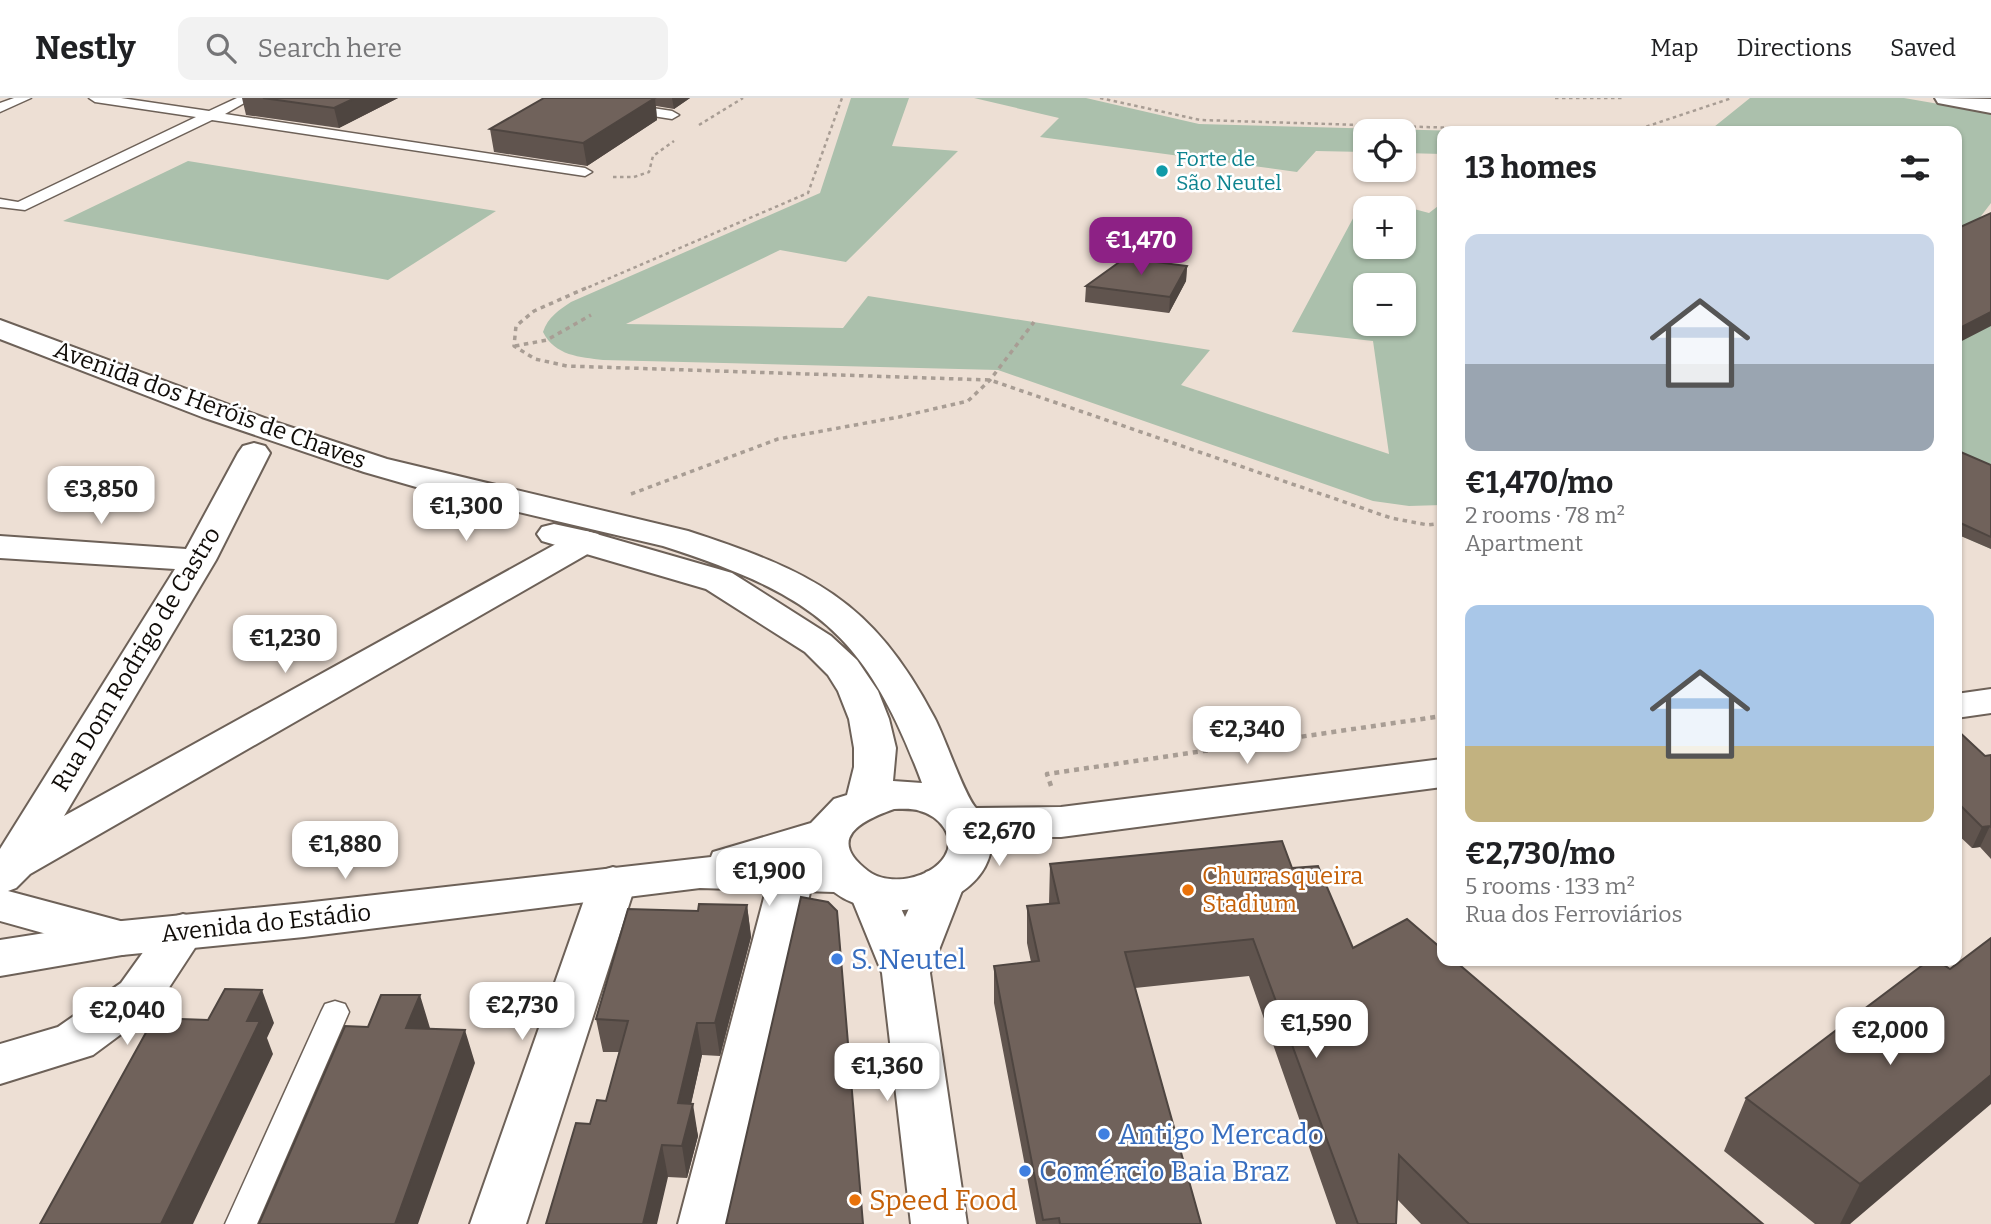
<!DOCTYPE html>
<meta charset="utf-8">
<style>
:root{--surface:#fff;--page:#f2f2f2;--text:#202124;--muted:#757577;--line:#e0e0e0;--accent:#8d2185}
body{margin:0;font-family:Bitter,serif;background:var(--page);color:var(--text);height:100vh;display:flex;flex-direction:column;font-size:26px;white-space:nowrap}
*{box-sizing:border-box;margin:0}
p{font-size:23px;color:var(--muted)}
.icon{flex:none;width:38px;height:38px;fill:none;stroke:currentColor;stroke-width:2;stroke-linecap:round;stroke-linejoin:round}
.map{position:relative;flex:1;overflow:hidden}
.panel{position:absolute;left:1437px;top:28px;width:525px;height:840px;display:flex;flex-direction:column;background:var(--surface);border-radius:14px;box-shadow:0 2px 5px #0004}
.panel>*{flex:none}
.fabs{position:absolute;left:1353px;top:21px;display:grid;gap:14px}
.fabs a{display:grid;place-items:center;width:63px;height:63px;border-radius:14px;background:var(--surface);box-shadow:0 2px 5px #0004;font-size:35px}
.price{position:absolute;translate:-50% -60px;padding:0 16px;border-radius:14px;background:#fff;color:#222;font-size:23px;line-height:46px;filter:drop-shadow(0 2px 4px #0008)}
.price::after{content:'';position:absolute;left:50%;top:42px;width:21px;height:16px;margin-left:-10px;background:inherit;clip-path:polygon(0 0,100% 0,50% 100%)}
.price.on{background:var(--accent);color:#fff}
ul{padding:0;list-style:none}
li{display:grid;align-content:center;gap:14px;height:371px;padding:0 28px}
li span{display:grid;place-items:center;height:217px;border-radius:14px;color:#555}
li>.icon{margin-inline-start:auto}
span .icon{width:126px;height:126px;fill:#fffc;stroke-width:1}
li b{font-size:30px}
h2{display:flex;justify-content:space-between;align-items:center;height:84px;padding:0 28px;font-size:30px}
header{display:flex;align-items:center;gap:42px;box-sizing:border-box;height:98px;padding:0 35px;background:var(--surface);border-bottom:2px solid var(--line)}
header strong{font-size:33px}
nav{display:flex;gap:38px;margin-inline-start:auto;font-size:24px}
.search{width:490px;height:63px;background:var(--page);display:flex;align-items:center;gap:18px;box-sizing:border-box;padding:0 24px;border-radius:14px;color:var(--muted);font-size:26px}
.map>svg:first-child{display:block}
.green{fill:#abc0ac;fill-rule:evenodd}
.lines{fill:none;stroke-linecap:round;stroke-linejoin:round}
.lane-casing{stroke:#6d6158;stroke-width:3}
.street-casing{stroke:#6d6158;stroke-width:4}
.secondary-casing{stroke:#6d6158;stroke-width:4}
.path-far2{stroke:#a89d94;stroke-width:2.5;stroke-dasharray:3.5 3.5;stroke-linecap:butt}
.path-far1{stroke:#a89d94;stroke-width:3.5;stroke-dasharray:4.5 4.5;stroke-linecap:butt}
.path{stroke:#a89d94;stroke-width:4.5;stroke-dasharray:5 5;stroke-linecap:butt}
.lane{fill:#fff;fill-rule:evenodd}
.street{fill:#fff;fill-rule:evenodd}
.secondary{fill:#fff;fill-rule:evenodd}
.wall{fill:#60544e}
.shaded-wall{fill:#4e4540}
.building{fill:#70625b;stroke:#4e4540;stroke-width:2}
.culture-dot{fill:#0f9aa8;stroke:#fff;stroke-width:2.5}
.food-dot{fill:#e8710a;stroke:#fff;stroke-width:2.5}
.shop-dot{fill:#3f7fe0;stroke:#fff;stroke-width:2.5}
.labels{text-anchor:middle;stroke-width:5;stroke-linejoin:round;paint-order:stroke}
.far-culture-label{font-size:21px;fill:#0d838f;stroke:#fff;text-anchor:start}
.street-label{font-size:24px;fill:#100c08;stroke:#fff}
.food-label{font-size:24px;fill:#c56008;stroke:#fff;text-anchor:start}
.near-shop-label{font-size:28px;fill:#366cbe;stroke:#fff;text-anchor:start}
.near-food-label{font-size:28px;fill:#c56008;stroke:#fff;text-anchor:start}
</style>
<header>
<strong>Nestly</strong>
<div class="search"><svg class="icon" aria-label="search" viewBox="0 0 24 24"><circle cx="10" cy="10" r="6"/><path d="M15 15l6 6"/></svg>Search here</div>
<nav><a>Map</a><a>Directions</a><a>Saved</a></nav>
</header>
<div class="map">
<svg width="1991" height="1126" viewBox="0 0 1991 1126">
<rect width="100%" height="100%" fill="#eddfd4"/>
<!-- green -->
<path class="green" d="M851,0h58l-17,48 66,5 -112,111 -66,-12 -154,74 217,4 25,-32 342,54 -29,35 208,69 -16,-113 -81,-9 73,-136 64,17 13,-10v78l-2,2 2,11v211l-33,1 -36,-5 -375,-131 -395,-10c-23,-3 -48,-4 -60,-28 5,-15 16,-22 28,-30l249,-109zM1365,110h39v39h-39zM1404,187v39h-39v-39z
M974,0h112l113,26 263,7h-20v23l-38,-1v-22h-39v21l-49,-1 -19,21 -257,-35 19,-19z
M1750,0h154l87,15v90l-26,34 26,-10v322l-34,-15 -1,-403h-247z
M188,63l308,50 -108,69 -325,-59z"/>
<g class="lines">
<!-- lane casing -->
<g class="lane-casing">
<path id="lane" d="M14,0h17l-31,14v-9z
M89,0h32l88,13 28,-13h16l-28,16 360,54 7,4 -7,4 -373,-56 -187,90 -25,-3v-8l18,3 178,-85 -101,-15z
M626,6l46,7 7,4 -7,4 -51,-8v-6z
M335,903l10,3 4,8 -92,212h-32l96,-212 4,-8z"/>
</g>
<!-- street casing -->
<g class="street-casing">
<path id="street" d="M1935,0l56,1v14l-53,-10z
M254,345l11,3 5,7 -54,107 -152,256 510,-282 12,-3 12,3 5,7 -5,7 -568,326 -14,14 -8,3 131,35 6,12 -6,12 -17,5 -122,-34v-72l175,-280 -175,-11v-22l186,13 52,-96 5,-7z
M792,761l16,5 6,11 -80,349h-56l92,-349 6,-11z
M613,769l16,5 7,11 -110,341h-56l120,-341 7,-11z
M942,769l16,5 7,11 -35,90 37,251h-56l-29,-251 -33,-81 7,-11 16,-5 16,5 17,36 21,-45z
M183,816l16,5 7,12 -51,78 -62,46 -93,29v-40l58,-17 63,-44 46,-64z"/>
</g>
<!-- secondary casing -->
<g class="secondary-casing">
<path id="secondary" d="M0,222l278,103 109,36 301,72c122,40 184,68 246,186 11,20 30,78 42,91l85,-1 381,-48v28l-381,50h-69c1,72 -111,92 -158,55l-134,-4 -396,49 -182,18 -122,21v-36l122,-19 182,-18 407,-46 2,-5 98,-29 23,-24 13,-4 7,-28v-19l-5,-29 -11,-28 -10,-16 -23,-23 -99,-63 -164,-48 -5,-7 5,-7 12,-3 32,7 146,42 99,63 26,24 21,31 11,28 7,29 -3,33 29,2c-57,-152 -108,-188 -259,-237l-233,-55 -66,-19 -162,-55 -202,-78zM894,711c8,0 18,-1 26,2 19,5 37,25 25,45 -14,23 -56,31 -77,15 -42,-32 -8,-50 26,-62zM806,757l3,4h-16z
M1991,591v24l-35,5v-24z"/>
</g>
<!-- path-far2 -->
<path class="path-far2" d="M1100,0l100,22 355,11
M1555,0h69
M699,27l44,-27
M1633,33l99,-33
M613,79h21l15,-5 4,-16 21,-15
M582,192l226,-97 34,-95"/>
<!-- path-far1 -->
<path class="path-far1" d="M586,190l-52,23 -18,15 -2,20 21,13 32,7 423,14 401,138 37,7 14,-2
M515,248l32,-6 44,-25
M631,396l147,-55 121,-22 69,-16 22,-21 44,-58"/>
<!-- path -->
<path class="path" d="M1051,688l-4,-12 395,-58"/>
<!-- lane -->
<use href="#lane" class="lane"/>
<!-- street -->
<use href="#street" class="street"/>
<!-- secondary -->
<use href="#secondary" class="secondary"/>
</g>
<!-- wall -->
<path class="wall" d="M242,0h156l-59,30 -93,-13z
M544,0h146l-16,11 -18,-3 1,14 -70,46 -93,-14 -4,-23z
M1187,168l-1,15 -17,32 -84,-11 1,-16z
M1956,352l35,15v84l-35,-15z
M1957,631l28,27 6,-1v104l-11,-12 -8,1 -16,-15z
M1050,766l242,4 61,80 410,276h-342l-24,-25 -1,25h-60l-87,-248 -114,12 66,236h-165l-42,-221v-37l37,-4 -4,-19v-37l22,-2z
M747,807l4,32 -31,119 -18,-1 -11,48 7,33 -11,42 -19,-1 -78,-53 16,-23 13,-49h-16l-7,-33 102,-108z
M1950,871l-100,255h-35l-91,-73 22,-53z"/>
<!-- shaded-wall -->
<path class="shaded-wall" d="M355,0h43l-59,30 -5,-20z
M655,0l2,22 -70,46 -4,-23z
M672,0h18l-16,11z
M1187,168l-1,15 -17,32 1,-16z
M1991,214v14l-35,18v-14z
M1990,728l-10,21 -8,1 10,-21z
M747,807l4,32 -31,119 -5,-33z
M262,892l12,33 -7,15 6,16 -80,170h-32l86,-203z
M420,897l10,33h-24z
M697,925l5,32 -18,81 -6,-33z
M465,932l10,33 -57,161h-23z
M1991,977v29l-141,120h-10l20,-40z
M693,1006l5,32 -11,42 -5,-32z
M662,1047l6,32 -11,47h-14z"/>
<!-- building -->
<path class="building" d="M263,0h92l-21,10z
M544,0h111l-72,45 -93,-14z
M1991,115v99l-35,18v-101z
M1125,160l62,8 -17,31 -84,-11z
M1956,352l35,15v72l-35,-16z
M1956,631l29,27 6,-1v72l-1,-1 -8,1 -26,-26z
M1282,743l10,27 26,-2 35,82 54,-29 35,30v12h13l308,263h-294l-70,-69 -3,69h-38l-105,-285 -128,13 76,272h-141l-1,-6 -16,2 -49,-254 45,-5 -12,-55 32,-3 -9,-39z
M801,799l27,5 9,9 26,313h-137z
M699,806l48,1 -32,118h-18l-19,80 15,1 -11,42 -20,-1 -19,79h-97l30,-101 14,1 7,-24 9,1 22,-80 -32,-2 32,-110 70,2z
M1991,840v137l-131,109 -114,-86 182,-137h10l12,8z
M225,891l37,1 -15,31h13l-99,203h-121l114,-206 54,2z
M381,897h39l-14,33 59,2 -70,194h-136l86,-198 23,1z"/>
<!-- markers -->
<circle class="culture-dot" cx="1162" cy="73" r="7"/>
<g class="food-dot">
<circle cx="1188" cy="792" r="7"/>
<circle cx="855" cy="1102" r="7"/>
</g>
<g class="shop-dot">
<circle cx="837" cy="861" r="7"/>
<circle cx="1104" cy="1036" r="7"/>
<circle cx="1025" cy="1073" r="7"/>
</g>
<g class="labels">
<!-- far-culture labels -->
<g class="far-culture-label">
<text x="1176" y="68">Forte de<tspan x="1176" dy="24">São Neutel</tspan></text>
</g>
<!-- street labels -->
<g class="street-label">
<text transform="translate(210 307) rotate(20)" y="8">Avenida dos Heróis de Chaves</text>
<text transform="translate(136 561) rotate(-59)" y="8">Rua Dom Rodrigo de Castro</text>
<text transform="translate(266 825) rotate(-6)" y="8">Avenida do Estádio</text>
</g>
<!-- food labels -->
<g class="food-label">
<text x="1202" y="786">Churrasqueira<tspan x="1202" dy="28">Stadium</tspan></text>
</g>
<!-- near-shop labels -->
<g class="near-shop-label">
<text x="851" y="871">S. Neutel</text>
<text x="1118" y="1046">Antigo Mercado</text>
<text x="1039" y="1083">Comércio Baia Braz</text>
</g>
<!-- near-food labels -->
<g class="near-food-label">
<text x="869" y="1112">Speed Food</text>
</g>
</g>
</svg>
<div class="fabs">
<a><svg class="icon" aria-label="locate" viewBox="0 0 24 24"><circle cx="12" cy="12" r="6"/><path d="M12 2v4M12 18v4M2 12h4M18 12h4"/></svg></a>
<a>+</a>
<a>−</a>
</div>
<b class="price on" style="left:1141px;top:179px">€1,470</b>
<b class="price" style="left:101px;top:428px">€3,850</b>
<b class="price" style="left:466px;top:445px">€1,300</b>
<b class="price" style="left:285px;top:577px">€1,230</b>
<b class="price" style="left:1247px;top:668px">€2,340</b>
<b class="price" style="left:999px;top:770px">€2,670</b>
<b class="price" style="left:345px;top:783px">€1,880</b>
<b class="price" style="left:769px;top:810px">€1,900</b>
<b class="price" style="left:522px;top:944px">€2,730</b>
<b class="price" style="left:127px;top:949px">€2,040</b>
<b class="price" style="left:1316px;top:962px">€1,590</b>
<b class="price" style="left:1890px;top:969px">€2,000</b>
<b class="price" style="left:887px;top:1005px">€1,360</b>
<section class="panel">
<h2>13 homes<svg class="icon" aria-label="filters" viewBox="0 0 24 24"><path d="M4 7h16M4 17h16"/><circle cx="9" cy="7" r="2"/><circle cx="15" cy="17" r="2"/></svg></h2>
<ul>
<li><span style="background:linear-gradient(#c9d6e8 60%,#9aa5b1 0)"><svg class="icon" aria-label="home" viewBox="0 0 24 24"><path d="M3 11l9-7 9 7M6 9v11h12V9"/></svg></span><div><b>€1,470/mo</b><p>2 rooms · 78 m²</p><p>Apartment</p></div></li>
<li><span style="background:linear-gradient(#a9c7e8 65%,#c2b280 0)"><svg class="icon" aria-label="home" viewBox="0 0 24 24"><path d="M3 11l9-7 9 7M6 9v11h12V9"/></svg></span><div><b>€2,730/mo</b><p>5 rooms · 133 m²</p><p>Rua dos Ferroviários</p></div></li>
</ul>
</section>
</div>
